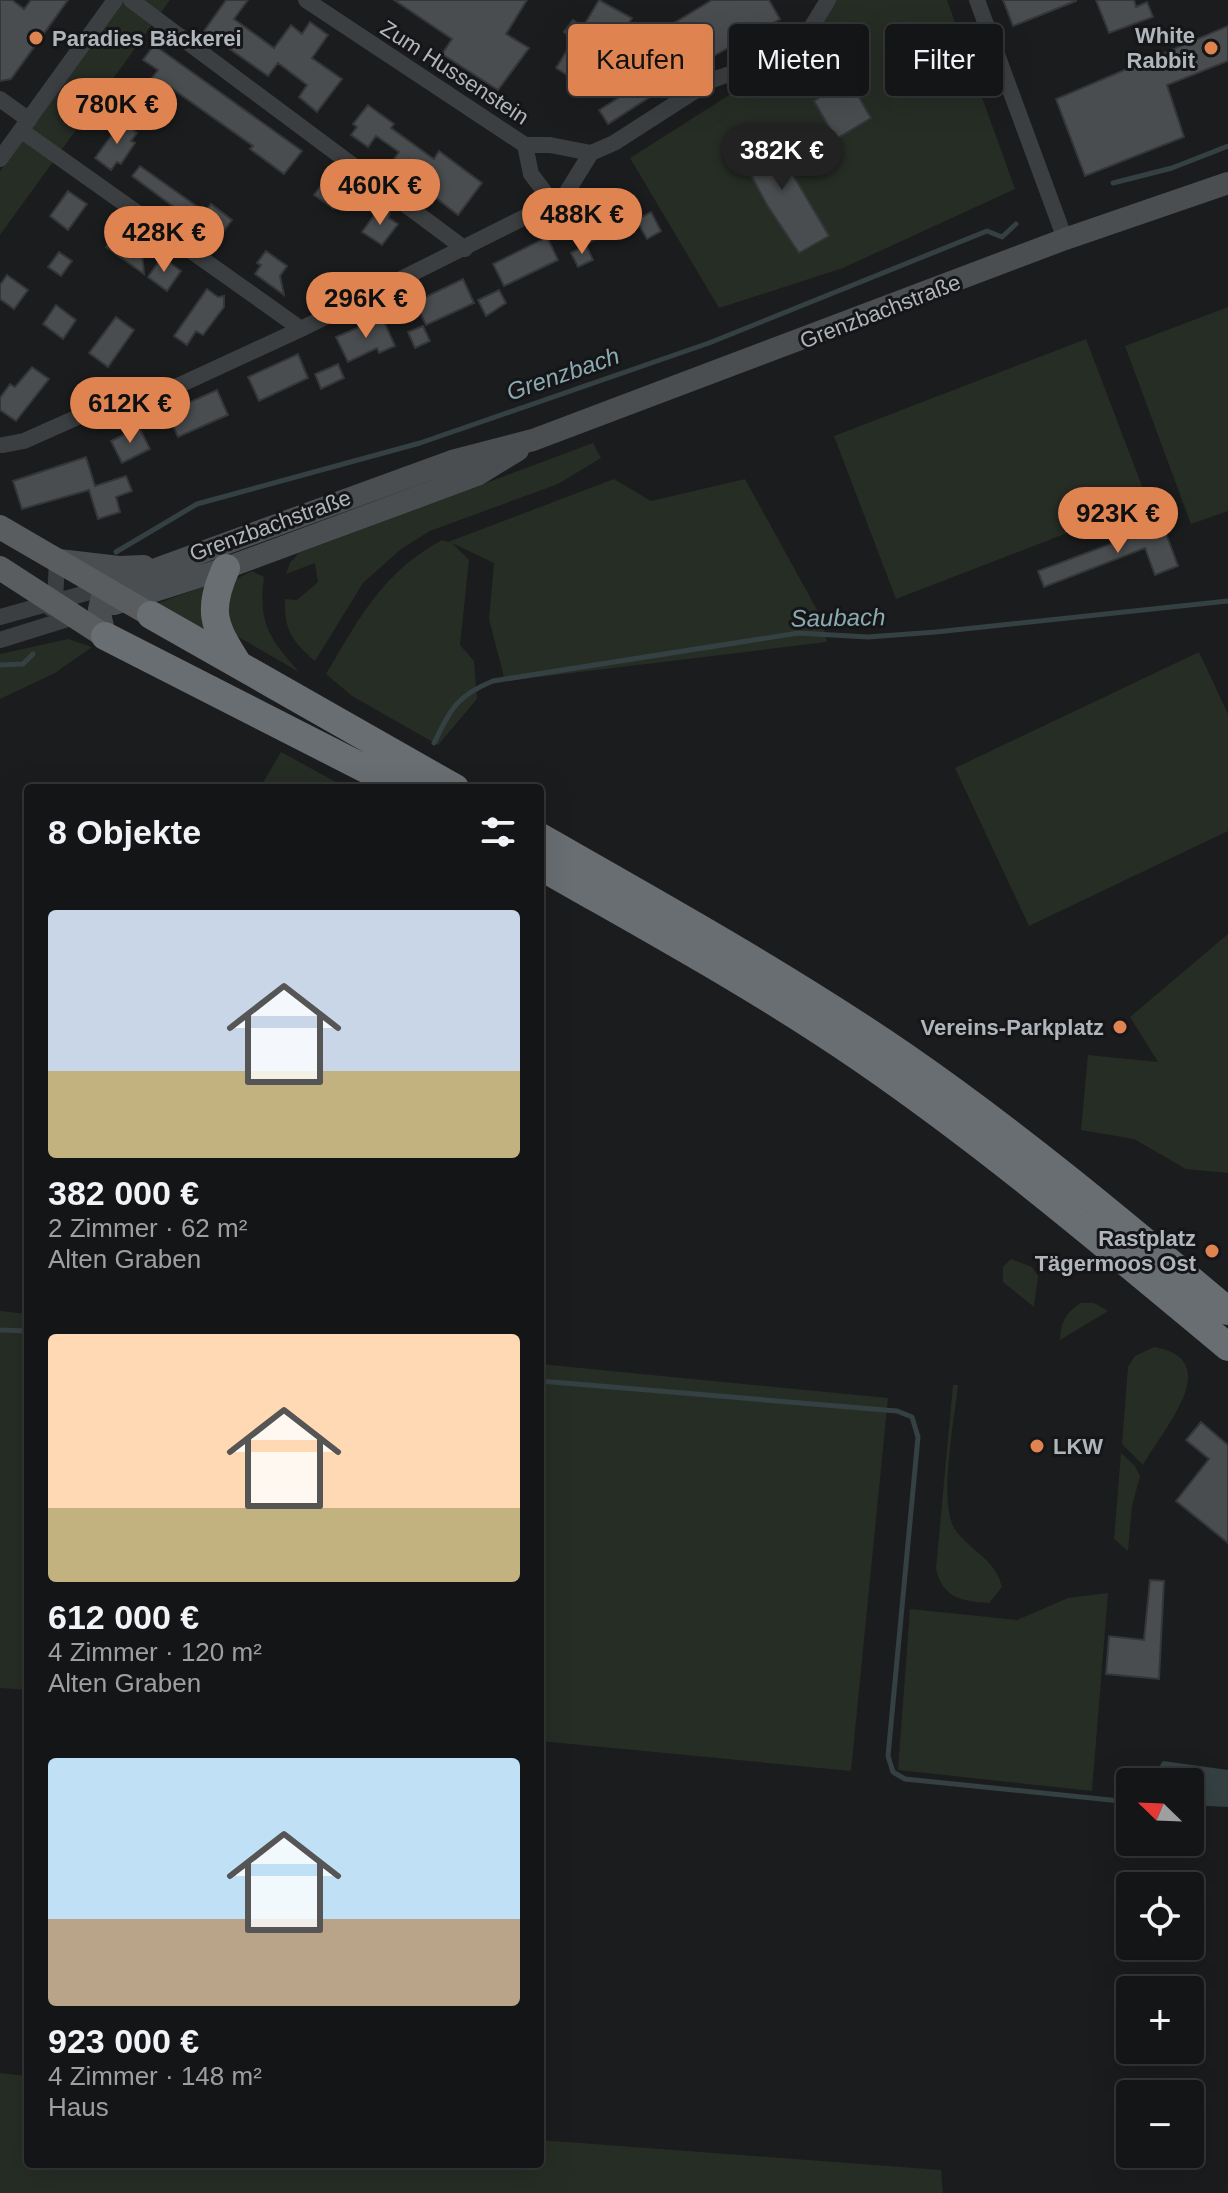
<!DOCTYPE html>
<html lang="de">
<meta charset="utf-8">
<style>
:root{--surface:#141516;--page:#1d1e1f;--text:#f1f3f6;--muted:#9d9fa1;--line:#333435;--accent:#df8451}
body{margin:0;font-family:Helvetica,sans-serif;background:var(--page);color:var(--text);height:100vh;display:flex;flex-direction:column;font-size:30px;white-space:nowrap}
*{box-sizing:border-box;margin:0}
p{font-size:26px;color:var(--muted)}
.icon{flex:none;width:44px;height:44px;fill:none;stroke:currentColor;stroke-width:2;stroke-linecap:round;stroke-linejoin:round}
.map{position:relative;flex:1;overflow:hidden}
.panel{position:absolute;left:24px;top:784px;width:520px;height:1384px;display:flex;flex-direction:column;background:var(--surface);border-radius:8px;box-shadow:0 8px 32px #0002,0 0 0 2px var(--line)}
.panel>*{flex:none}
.guide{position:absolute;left:568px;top:24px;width:540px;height:72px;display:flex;gap:16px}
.needle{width:52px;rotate:293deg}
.tools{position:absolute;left:1116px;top:1768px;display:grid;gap:16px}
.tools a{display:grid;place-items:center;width:88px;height:88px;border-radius:8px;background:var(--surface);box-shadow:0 8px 32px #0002,0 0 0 2px var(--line);font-size:40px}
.price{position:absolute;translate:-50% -68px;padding:0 18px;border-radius:28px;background:var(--accent);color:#111;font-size:26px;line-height:52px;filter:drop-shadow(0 2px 4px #0008)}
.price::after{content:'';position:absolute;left:50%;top:48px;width:24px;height:18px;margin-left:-12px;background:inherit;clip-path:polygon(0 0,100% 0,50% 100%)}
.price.on{background:#222;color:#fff}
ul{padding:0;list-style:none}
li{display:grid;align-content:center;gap:16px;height:424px;padding:0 24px}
li span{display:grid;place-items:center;height:248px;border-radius:8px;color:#555}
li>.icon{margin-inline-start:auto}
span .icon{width:144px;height:144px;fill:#fffc;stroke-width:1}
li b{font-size:34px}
h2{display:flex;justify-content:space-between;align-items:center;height:96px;padding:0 24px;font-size:34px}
.pill{padding:0 28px;border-radius:8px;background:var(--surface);box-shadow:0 8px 32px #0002,0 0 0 2px var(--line);font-size:28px;line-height:72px}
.pill.on{background:var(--accent);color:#111}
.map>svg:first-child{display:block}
.green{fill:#262d25}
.water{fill:#344042}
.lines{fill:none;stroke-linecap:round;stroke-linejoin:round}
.stream{stroke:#344042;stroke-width:5}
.building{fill:#4a4d4f;stroke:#353639;stroke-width:2}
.street{stroke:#3c3f41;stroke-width:16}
.secondary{stroke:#4b4e51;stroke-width:22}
.primary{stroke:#595d60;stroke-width:24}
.highway{stroke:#696e72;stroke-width:28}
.poi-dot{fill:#df8451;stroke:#161618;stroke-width:3}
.labels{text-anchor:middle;stroke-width:6;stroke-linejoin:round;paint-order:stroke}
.poi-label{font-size:22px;font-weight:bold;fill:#afb6bb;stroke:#161618;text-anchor:end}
.street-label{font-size:22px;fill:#afb6bb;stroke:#161618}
.water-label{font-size:24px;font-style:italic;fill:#8aabb1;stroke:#161618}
</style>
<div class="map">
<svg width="1228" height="2193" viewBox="0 0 1228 2193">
<rect width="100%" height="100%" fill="#1b1c1d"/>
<!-- green -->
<path class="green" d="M124,0h46l-170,235v-64z
M828,0h119l68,189 -172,79 -124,40 -89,-150 176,-112z
M1228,307v204l-37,13 -66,-178z
M1086,339l62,163 -252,97 -62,-163z
M593,443l8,15 -43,26 -128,47 -29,18 -38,34 -48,78c-23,-20 -31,-31 -30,-62l12,1 21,-18 -3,-19 -29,11 4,-11 9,-10z
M614,479l37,22 94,-22 76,138 6,25 -322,39 -16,-62 5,-56 -42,-20 17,17 -9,85 14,16 3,38 -39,46 -86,-49 -26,-22c34,-57 56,-101 116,-134l6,2z
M252,571l12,6c-6,46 5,61 35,95l-69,-40 -8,-27 8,-23z
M208,585l2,48 -54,-29z
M68,639l24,8 -37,26 -55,26v-45z
M1199,652l29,62v117l-199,95 -74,-158z
M281,752l66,36h-87z
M1228,934v239l-42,-4 -52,-30 -53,-9 7,-75 70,7 -28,-45z
M1011,1259l21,8 6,9 -4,31 -31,-25v-15z
M1081,1303h13l14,8 -48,29c1,-18 5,-27 21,-37z
M0,1311l28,3v376l-28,-2z
M1154,1347c74,13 7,84 -11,118l-21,-21 6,-77 7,-11z
M540,1364l348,34 -37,373 -311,-30z
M953,1385h5c-3,33 -21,121 -2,146 16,21 40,29 46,56l-13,16c-27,-2 -46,-4 -53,-34z
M1121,1453l14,13 5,10 -8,30 -4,45 -14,-12z
M1108,1593l-16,198 -194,-21 12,-161 107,11 51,-22z
M0,2073l28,3v88h512v-24l401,30 2,23h-943z"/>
<!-- water -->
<path class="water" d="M1163,1761l65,9v37l-38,-2v-23h-41z"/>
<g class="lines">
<!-- stream -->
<path class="stream" d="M1113,183l59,-15 56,-22
M116,552l81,-48 223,-61 289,-100 278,-112 15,6 14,-13
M0,665l23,-1 10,-10
M434,743c17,-34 22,-47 59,-62l305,-48 70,4 68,-5 292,-31
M0,1330l28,1
M540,1381l357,30 15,6 6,20 -30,319 5,16 12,7 225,23"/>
</g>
<!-- building -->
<path class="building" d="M0,0h12l12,9 7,-9h37l-57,79 -11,2z
M226,0h22l-14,19 40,29 17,-23 11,9 8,-12 18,13 -16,23 30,21 -25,33 -18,-15 8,-12 -29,-22 -10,13 -64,-45z
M394,0h133l-21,34 23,14 -31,42 -56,-36 10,-15z
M599,0l33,18 -45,70 -31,-20 18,-29 -10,-7 9,-12 10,7z
M712,0h57l11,19 -68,38 -104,67 -9,-14 32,-20 -18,-30z
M1003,0h73v1l-63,25z
M1096,0h38l2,7 11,-5 6,15 -44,16z
M1228,26v35l-61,24 17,52 -99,39 -29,-77z
M154,45l148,106 -18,23 -34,-25 3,-3 -82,-58 -6,9 -17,-14 10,-13 -15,-10z
M849,80l22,38 -35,21 -22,-38z
M368,105l26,19 -3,4 43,31 5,-8 43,32 -24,32 -31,-24 3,-4 -18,-14h-6l-12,-14 5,-7 -23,-16 -8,11 -17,-12 6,-8 -4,-3z
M122,121l15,12 -6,8 4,2 -14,21 -4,-2 -6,8 -16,-12z
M766,129l63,107 -30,17 -32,-48 -31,-58z
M140,166l65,46 6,-8 21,16 -18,24 -43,-31 4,-5 -43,-32z
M329,174l20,14 -15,21 -20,-14z
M68,191l19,13 -19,26 -18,-14z
M622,198l11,21 -44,24 -11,-21z
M378,210l12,1 -1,7 9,6 -16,21 -20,-13z
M651,212l10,19 -14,8 -11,-19z
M120,227l15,11h6l3,36 -38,-27z
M547,237l11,23 -54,26 -11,-22z
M586,245l7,15 -15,7 -7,-14z
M266,251l21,15 -7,10 4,19 -29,-21 6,-9 -4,-2z
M59,252l13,9 -11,15 -13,-9z
M162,257l19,14 -14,20 -19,-14z
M7,275l21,15 -14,19 -14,-10v-14z
M463,279l11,24 -48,22 -11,-23z
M207,289l11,8 6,-1v11l-21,28 -7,-4 -9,14 -13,-9z
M499,290l7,13 -20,13 -8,-16z
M56,305l20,15 -13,19 -20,-15z
M116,317l18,13 -26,37 -19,-14z
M382,317l13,29 -16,7 -2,-5 -29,14 -12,-25z
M423,326l7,15 -15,7 -7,-16z
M298,354l10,24 -49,23 -11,-24z
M338,364l6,14 -23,11 -6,-15z
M32,367l17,12 -33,42 -16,-11v-12l10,-14 5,3z
M217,390l11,25 -50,22 -11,-25z
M139,427l11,22 -28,14 -11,-22z
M86,457l9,29 31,-10 6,15 -16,6 4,15 -22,7 -9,-29 -67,19 -9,-28z
M1161,520l17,46 -23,9 -10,-27 -101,39 -6,-16 102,-38 -2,-5z
M1201,1422l27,23v98l-52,-42 33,-42 -23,-19z
M1150,1580l14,1 -5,98 -53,-5 3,-38 35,4z"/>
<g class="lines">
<!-- street -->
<path class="street" d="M131,0l334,249
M306,0l219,145h25l41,8
M977,0l88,239
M0,99l29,21
M22,131l279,198
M525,145l6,29 22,29
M0,159l115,-159
M3,445l21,-4 92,-41 27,2 158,-73 252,-126 12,-8 26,-42 23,-10 98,-63 56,-19 38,-25 22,-36
M50,608l5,-7 2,-41
M0,617l104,-29
M0,640l77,-24"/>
<!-- secondary -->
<path class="secondary" d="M59,560l60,7 25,-1
M114,604l112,-36 251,-93 41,-25
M105,636l-6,-27 5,-21 348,-127 81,-21 532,-201 163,-56"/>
<!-- primary -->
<path class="primary" d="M0,527l151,88
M0,568l105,68"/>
<!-- highway -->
<path class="highway" d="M226,568c-19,43 -13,57 12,96
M151,615l304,173
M105,636l298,152
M540,837c123,70 247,139 364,219 113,78 218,166 324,255
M540,866c108,62 219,122 322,193 128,88 247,189 366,288"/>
</g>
<!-- markers -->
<g class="poi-dot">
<circle cx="36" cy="38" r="8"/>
<circle cx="1211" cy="48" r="8"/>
<circle cx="1120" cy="1027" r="8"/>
<circle cx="1212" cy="1251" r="8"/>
<circle cx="1037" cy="1446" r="8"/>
</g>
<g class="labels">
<!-- poi labels -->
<g class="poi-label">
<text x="1195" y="43">White<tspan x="1195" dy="25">Rabbit</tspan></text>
<text x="52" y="46" text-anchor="start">Paradies Bäckerei</text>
<text x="1104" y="1035">Vereins-Parkplatz</text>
<text x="1196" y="1246">Rastplatz<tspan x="1196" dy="25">Tägermoos Ost</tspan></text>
<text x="1053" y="1454" text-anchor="start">LKW</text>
</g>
<!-- street labels -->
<g class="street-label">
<text transform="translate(455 72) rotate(33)" y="8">Zum Hussenstein</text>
<text transform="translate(880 311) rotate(-21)" y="8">Grenzbachstraße</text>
<text transform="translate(270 525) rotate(-20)" y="8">Grenzbachstraße</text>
</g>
<!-- water labels -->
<g class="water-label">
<text transform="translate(563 374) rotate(-19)" y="8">Grenzbach</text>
<text transform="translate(838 618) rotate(-1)" y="8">Saubach</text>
</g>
</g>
</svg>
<div class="tools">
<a><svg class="needle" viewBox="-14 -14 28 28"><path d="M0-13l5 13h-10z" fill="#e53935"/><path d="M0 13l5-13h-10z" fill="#9d9fa1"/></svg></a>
<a><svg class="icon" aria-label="locate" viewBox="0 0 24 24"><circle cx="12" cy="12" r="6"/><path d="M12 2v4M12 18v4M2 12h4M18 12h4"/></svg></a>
<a>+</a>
<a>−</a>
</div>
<b class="price" style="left:117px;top:146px">780K €</b>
<b class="price on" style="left:782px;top:192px">382K €</b>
<b class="price" style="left:380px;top:227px">460K €</b>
<b class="price" style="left:582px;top:256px">488K €</b>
<b class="price" style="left:164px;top:274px">428K €</b>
<b class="price" style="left:366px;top:340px">296K €</b>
<b class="price" style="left:130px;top:445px">612K €</b>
<b class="price" style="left:1118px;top:555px">923K €</b>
<div class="guide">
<a class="pill on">Kaufen</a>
<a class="pill">Mieten</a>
<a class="pill">Filter</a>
</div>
<section class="panel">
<h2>8 Objekte<svg class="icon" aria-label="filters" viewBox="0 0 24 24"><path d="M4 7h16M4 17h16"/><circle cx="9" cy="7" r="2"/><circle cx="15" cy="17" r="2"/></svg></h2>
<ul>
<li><span style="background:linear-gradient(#c9d6e8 65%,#c2b280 0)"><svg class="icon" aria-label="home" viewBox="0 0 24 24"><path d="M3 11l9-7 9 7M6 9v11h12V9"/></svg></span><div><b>382 000 €</b><p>2 Zimmer · 62 m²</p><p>Alten Graben</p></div></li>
<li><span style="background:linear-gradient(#ffd9b3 70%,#c2b280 0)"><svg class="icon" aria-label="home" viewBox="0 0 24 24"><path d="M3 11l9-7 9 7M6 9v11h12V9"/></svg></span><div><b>612 000 €</b><p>4 Zimmer · 120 m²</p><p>Alten Graben</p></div></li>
<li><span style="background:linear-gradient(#bfe0f5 65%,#b9a48a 0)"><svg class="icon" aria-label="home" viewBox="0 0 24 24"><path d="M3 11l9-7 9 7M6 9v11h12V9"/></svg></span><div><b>923 000 €</b><p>4 Zimmer · 148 m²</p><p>Haus</p></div></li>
</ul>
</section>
</div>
